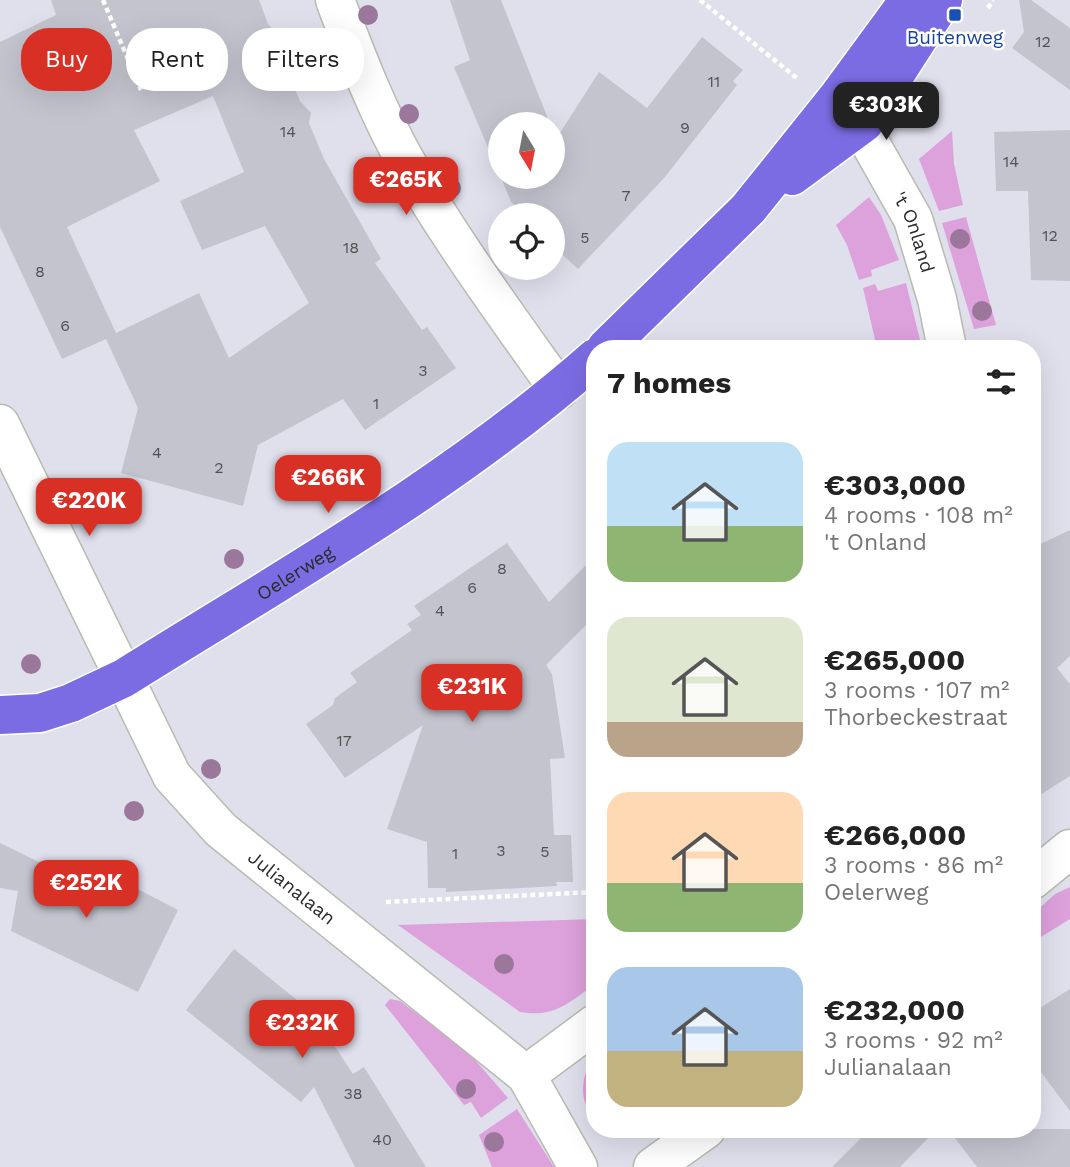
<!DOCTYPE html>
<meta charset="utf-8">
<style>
:root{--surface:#fff;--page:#f6f6f6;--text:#222;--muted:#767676;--accent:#d93025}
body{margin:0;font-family:"Work Sans",sans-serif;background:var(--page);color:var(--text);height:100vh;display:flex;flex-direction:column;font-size:26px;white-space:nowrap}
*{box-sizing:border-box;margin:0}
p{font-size:23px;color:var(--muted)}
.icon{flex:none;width:38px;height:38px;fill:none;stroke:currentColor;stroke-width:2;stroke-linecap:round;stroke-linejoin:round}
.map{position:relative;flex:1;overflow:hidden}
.panel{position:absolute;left:586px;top:340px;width:455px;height:798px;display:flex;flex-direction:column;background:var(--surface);border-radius:28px;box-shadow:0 7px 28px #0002}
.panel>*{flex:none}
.hud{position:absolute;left:21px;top:28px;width:460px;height:63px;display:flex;gap:14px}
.needle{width:46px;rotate:170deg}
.tools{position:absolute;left:488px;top:112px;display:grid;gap:14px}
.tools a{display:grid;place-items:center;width:77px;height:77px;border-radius:50%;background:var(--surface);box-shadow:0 7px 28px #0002;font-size:35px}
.price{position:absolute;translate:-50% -60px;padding:0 16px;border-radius:14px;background:var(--accent);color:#fff;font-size:23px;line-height:46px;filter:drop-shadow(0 2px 4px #0008)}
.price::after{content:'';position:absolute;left:50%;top:42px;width:21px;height:16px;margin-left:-10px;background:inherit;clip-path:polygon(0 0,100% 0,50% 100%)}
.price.current{background:#222;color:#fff}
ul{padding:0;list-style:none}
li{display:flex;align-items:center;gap:21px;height:175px;padding:0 21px}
li span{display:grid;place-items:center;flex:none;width:196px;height:140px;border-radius:21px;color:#555}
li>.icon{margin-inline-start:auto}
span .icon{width:84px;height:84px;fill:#fffc;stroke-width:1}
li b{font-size:30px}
h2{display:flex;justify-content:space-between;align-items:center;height:84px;padding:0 21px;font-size:30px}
.chip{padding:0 24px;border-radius:28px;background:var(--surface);box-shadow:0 7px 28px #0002;font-size:24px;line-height:63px}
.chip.current{background:var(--accent);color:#fff}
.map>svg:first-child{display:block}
.green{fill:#dda1dc}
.building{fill:#c4c4cf;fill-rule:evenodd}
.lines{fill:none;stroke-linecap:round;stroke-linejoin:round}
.minor-casing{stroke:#b8bbb0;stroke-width:41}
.major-casing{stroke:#fff;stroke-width:41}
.path{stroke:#fff;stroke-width:4.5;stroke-dasharray:5 3.5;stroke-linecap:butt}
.minor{stroke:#fff;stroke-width:38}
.major{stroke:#7c6ce4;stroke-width:38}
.tree{fill:#9b779b}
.transit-dot{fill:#1a4fb4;stroke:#fff;stroke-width:2.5}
.labels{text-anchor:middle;stroke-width:5;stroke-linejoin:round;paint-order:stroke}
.number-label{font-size:16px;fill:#525255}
.transit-label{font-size:19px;fill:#164399;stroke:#fff}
.street-label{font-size:19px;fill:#2c2c2c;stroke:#fff}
</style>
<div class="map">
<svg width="1070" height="1167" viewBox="0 0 1070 1167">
<rect width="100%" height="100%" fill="#dfe0ec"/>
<!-- green -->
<path class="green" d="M952,131l2,33 9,41 -24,6 -20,-52z
M869,197l12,18 18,45 -28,10 1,6 -13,4 -12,-35 -11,-20z
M966,217l30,108 -22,4 -32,-106z
M906,283l16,65h-45l-14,-60 12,-4 3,7z
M1070,887v32l-37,23v-28l22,-20z
M595,919v65c-27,19 -40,34 -75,28l-122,-87z
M390,999l10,2 70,53 38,44 -27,20 -10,-16 -7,3 -79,-100z
M595,1053v67c-18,-22 -14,-43 0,-67z
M517,1109l37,58h-62l-13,-32z
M607,1129h53c-17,9 -37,10 -53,0z"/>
<!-- building -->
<path class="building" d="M51,0h208l9,24 18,20 -8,4 22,53 11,12 -2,10 15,36 57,100 -6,4 47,67 5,-3 29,41 -91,62 -22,-31 -85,46 -15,61 -122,-33 17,-65 -32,-69 -44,20 -62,-132v-185l56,-27zM213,96l31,76 -64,29 22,49 63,-24 44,77 -80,55 -30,-65 -83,40 -49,-106 93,-46 -26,-51z
M450,0h51l49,124h-50v52l-46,-109 16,-7z
M1019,0h12l39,28v62l-58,-42 12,-16z
M702,37l41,33 -10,11 4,4 -72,92 -87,92 -25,-23v-31h-27l-15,-13 -10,-25h52v-45l3,7 43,-67 48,36z
M1070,130v151l-39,-1 -3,-89h-32l-2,-59z
M1070,530v126l-13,12 13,16v92l-38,24v-252z
M507,543l42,59 46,-46v60l-49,49 6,9 13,84 -15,1 4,76h17l2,47h-17l1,4 -111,6v-4h-18l-1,-46 -40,-13 36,-104 -78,53 -39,-54 27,-19 2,-7 22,-16 -7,-9 62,-43 -5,-6 14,-9 -7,-9z
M0,843l123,60 9,-17 46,24 -40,82 -127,-61 7,-40 -18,-3z
M234,949l79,64 40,61 11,-7 62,100h-71l-41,-80 -13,15 -115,-92z
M1070,989v122l-38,-51v-47z
M870,1129h67l-37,38h-68z
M948,1129h122v38h-93z"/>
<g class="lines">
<!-- minor casing -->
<g class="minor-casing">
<g id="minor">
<path d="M335,0c21,55 42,111 71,162 46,80 100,153 153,228"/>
<path id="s1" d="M864,123l6,20 43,76 24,80 10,49"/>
<path id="s2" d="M0,424l172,352 49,54 305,245 52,92"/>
<path d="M1032,880l38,-31"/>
<path d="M526,1075l69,-51"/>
<path d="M653,1167l53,-38"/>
</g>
</g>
<!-- major casing -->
<g class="major-casing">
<g id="major">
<path d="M792,176l72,-53 79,-123"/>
<path d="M606,348l142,-139 89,-111 72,-98"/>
<path id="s3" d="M0,715l40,-2 31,-10 53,-25c161,-101 328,-194 471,-320"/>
</g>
</g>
<!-- path -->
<path class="path" d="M103,0l38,90
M700,0l98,79
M988,8l5,-8
M386,902l209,-10"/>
<!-- minor -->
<use href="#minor" class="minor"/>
<!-- major -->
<use href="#major" class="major"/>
</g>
<!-- trees -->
<g class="tree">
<circle cx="368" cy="15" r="10"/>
<circle cx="409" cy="114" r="10"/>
<circle cx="451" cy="188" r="10"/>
<circle cx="960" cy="239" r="10"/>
<circle cx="982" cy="311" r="10"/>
<circle cx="234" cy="559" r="10"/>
<circle cx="31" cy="664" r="10"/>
<circle cx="211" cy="769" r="10"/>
<circle cx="134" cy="811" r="10"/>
<circle cx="504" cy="964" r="10"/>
<circle cx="466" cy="1089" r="10"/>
<circle cx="494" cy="1142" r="10"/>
</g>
<!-- markers -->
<rect class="transit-dot" x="948" y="8" width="14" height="14" rx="3.5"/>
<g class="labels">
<!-- number labels -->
<g class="number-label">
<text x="1043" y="47">12</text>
<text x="714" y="87">11</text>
<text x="685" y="133">9</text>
<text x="288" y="137">14</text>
<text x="1011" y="167">14</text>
<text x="626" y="201">7</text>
<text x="1050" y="241">12</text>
<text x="585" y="243">5</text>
<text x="351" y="253">18</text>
<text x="40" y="277">8</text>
<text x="65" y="331">6</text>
<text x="423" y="376">3</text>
<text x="376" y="409">1</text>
<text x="157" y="458">4</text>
<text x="219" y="473">2</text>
<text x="502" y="574">8</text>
<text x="472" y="593">6</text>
<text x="440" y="616">4</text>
<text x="344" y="746">17</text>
<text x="501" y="856">3</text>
<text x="545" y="857">5</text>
<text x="455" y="859">1</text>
<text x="353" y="1099">38</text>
<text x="382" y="1145">40</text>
</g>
<!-- transit labels -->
<g class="transit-label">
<text x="955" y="44">Buitenweg</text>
</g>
<!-- street labels -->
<g class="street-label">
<text dy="7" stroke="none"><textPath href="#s1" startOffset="121">'t Onland</textPath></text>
<text dy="7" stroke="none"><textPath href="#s3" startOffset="332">Oelerweg</textPath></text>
<text dy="7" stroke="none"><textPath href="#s2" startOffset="556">Julianalaan</textPath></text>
</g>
</g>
</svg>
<div class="tools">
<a><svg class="needle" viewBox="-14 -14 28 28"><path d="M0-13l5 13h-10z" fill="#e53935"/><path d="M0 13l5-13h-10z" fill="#767676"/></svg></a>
<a><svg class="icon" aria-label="locate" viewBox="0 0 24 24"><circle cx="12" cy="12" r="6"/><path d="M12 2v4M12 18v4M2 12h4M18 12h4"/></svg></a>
</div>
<b class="price current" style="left:886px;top:142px">€303K</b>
<b class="price" style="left:406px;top:217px">€265K</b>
<b class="price" style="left:328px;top:515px">€266K</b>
<b class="price" style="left:89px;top:538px">€220K</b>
<b class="price" style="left:472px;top:724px">€231K</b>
<b class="price" style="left:86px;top:920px">€252K</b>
<b class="price" style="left:302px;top:1060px">€232K</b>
<div class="hud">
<a class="chip current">Buy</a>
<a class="chip">Rent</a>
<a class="chip">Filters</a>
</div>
<section class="panel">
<h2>7 homes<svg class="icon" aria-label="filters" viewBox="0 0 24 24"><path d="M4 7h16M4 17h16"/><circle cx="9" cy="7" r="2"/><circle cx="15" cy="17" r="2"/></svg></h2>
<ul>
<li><span style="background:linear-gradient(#bfe0f5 60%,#8fb573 0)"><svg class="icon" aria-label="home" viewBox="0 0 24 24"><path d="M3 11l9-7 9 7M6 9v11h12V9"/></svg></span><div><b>€303,000</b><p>4 rooms · 108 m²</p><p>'t Onland</p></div></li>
<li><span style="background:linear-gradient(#dfe7d0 75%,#b9a48a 0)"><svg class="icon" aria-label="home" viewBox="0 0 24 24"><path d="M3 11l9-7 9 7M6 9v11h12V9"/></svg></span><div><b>€265,000</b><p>3 rooms · 107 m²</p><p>Thorbeckestraat</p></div></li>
<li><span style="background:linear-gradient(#ffd9b3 65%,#8fb573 0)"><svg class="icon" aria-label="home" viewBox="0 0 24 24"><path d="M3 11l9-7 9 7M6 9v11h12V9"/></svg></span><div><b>€266,000</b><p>3 rooms · 86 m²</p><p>Oelerweg</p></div></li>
<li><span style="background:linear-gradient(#a9c7e8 60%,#c2b280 0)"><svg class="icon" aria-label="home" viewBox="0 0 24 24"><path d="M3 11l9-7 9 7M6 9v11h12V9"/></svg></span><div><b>€232,000</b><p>3 rooms · 92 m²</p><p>Julianalaan</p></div></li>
</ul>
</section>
</div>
